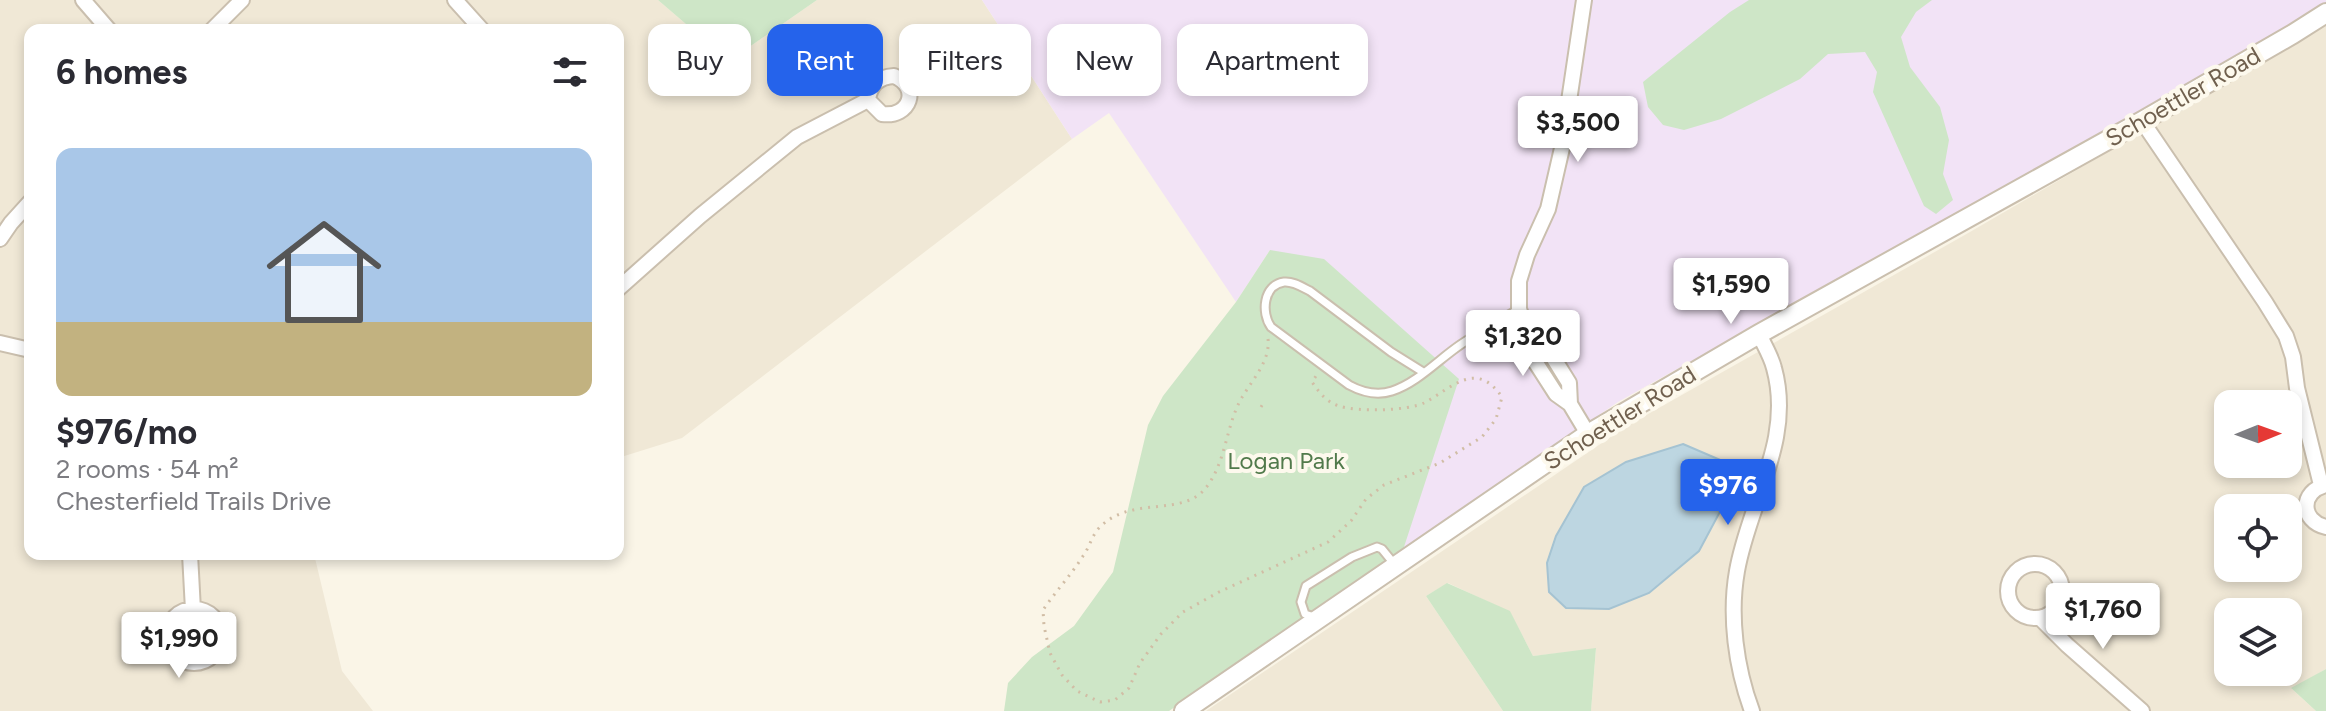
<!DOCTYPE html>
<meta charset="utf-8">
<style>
:root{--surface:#fff;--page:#f2f2f3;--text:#2b2b33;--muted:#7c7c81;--accent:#2563eb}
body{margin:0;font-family:Figtree,sans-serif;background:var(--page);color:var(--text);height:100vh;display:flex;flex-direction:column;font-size:30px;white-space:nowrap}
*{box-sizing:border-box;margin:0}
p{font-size:26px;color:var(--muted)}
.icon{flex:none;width:44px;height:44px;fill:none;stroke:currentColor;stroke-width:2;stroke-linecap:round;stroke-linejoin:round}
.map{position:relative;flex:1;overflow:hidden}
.sheet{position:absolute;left:24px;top:24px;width:600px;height:536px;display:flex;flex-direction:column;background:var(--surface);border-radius:16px;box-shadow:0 4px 12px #0003}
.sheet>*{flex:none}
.hud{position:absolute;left:648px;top:24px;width:760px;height:72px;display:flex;gap:16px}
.needle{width:52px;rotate:89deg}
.tools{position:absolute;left:2214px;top:390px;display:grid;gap:16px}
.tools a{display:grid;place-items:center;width:88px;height:88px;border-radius:16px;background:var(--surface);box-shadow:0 4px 12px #0003;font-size:40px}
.price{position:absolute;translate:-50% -68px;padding:0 18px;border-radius:8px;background:#fff;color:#222;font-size:26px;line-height:52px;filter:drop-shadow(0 2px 4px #0008)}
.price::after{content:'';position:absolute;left:50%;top:48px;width:24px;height:18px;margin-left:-12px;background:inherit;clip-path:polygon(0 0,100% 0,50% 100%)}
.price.on{background:var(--accent);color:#fff}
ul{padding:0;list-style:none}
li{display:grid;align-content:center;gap:16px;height:424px;padding:0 32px}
li span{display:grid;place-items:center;height:248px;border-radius:16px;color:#555}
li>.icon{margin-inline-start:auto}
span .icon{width:144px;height:144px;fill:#fffc;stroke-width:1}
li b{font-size:34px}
h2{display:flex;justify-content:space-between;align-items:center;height:96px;padding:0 32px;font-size:34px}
.tag{padding:0 28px;border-radius:16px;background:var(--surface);box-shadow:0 4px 12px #0003;font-size:28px;line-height:72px}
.tag.on{background:var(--accent);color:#fff}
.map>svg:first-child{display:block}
.residential{fill:#f0e8d6;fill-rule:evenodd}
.education{fill:#f2e3f6}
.green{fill:#cee6c7}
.water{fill:#bdd6e1;stroke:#a5c3d2;stroke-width:2}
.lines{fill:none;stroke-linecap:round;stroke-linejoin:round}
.service-casing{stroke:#cabfae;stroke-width:11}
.minor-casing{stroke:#cabfae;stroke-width:18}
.tertiary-casing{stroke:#cabfae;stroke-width:22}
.path{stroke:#d1bda5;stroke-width:3;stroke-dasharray:2 6;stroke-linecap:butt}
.service{stroke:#fff;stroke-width:7}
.minor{stroke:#fff;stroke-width:14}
.tertiary{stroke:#fff;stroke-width:18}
.labels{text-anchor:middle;stroke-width:8;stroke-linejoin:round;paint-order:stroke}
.street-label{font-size:24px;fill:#70604e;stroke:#fdf9ed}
.park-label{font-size:24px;fill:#517a4b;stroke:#fdf9ed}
</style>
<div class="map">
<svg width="2326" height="711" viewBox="0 0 2326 711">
<rect width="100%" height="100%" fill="#faf5e7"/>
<!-- residential -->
<path class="residential" d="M0,0h658l71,61 88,-61h165l90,139 -390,299 -64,20v-428h-588v524h284l28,117 31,40h-373z
M2326,25v644l-34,20 24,22h-725l5,-62 -63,7 -23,-44 -62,-29 -22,13 77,115h-297l421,-285 343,-194zM2228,404h60v60h-60zM2228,508h60v60h-60zM2228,612h60v60h-60z"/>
<!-- education -->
<path class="education" d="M982,0h1344v3l-49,31 -659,368 -215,148 -133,-300 -34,52 -127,-189 -37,26z"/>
<!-- green -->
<path class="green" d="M658,0h159l-88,61z
M1749,0h183l-16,12 -15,25 9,30 30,40 9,33 -6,34 10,26 -17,14 -12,-8 -51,-114 4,-20 -12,-20 -37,2 -28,25 -79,40 -37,11 -21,-5 -15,-18 -5,-25 87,-70z
M1270,250l54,9 135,120 -56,171 -234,161h-165l4,-28 24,-26 42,-31 39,-54 35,-147 15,-29 73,-94z
M1447,583l63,28 23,45 63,-8 -5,63h-88l-77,-115z
M2326,669v42h-10l-25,-23z"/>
<!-- water -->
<path class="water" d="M1683,444l42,18 6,29 -32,60 -50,42 -40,16 -43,-1 -17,-16 -2,-29 9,-27 28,-49 42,-25z"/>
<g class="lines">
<!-- service casing -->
<g class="service-casing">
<path id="service" d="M1423,372l-32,-20 -81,-61c-8,-4 -17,-10 -26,-9 -21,3 -23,31 -13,45l78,58c13,7 28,11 43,6 25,-8 46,-31 68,-46 19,-13 39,-24 59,-36
M1314,617l-9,-3 -4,-12 5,-16 46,-29 25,-10 5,2 13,16"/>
</g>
<!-- minor casing -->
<g class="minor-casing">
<path id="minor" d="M83,0l26,30
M455,0l27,30
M1584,0l-22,148 -14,61 -21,46 -8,26v28l6,17 2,23 29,45 14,10 18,30
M212,30l30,-30
M894,76c27,11 16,42 -12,38l-14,-14c2,-15 10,-23 26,-24z
M2142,121l123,181 21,34 7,21 4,31 24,97
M0,239l11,-16 19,-21
M618,289l82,-73 97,-79 71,-37
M1525,326l18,15 26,42 1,21
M0,343l30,7
M2326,485c-26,6 -26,36 0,42
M190,554l3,56
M2008 591a27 27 0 1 1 54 0a27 27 0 1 1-54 0Z
M167 636a27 27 0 1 1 54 0a27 27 0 1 1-54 0Z
M2040,618l27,27 75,66
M1752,711c-16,-43 -23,-95 -15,-140 12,-69 57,-131 37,-203 -3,-12 -10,-23 -15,-34"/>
</g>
<!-- tertiary casing -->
<g class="tertiary-casing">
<path id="tertiary" d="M1184,711l404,-277 171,-100 383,-213 151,-87 33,-21"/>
</g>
<!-- path -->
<path class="path" d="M1268,339c3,24 -21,46 -30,66 -12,26 -13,56 -30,80 -24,35 -77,8 -110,44 -6,7 -9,19 -15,27 -12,19 -27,35 -40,54l1,16 6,27 12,22 15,16 23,11 15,-2 14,-12 11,-25 21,-29 22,-22 36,-20 109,-50 23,-21 15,-22 18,-14 56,-22 42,-26 14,-18 6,-22c-26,-38 -50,-9 -78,6 -17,8 -67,9 -85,3 -13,-4 -20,-14 -27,-24l4,-6
M1261,407l3,-5"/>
<!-- service -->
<use href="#service" class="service"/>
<!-- minor -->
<use href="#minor" class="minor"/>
<!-- tertiary -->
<use href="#tertiary" class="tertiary"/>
</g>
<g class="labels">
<!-- street labels -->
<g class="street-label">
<text transform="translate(2183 97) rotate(-30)" y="8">Schoettler Road</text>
<text transform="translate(1620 418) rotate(-32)" y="8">Schoettler Road</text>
</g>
<!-- park labels -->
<g class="park-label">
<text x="1286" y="469">Logan Park</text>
</g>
</g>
</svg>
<div class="tools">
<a><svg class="needle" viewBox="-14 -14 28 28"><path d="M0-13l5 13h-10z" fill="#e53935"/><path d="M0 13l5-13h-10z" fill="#7c7c81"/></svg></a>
<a><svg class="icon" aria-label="locate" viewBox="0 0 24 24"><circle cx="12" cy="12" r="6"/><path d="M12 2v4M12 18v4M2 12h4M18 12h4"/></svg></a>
<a><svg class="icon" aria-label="layers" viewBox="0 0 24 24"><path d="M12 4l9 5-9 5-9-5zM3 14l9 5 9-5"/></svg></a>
</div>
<b class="price" style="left:1578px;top:164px">$3,500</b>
<b class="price" style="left:1731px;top:326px">$1,590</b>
<b class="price" style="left:1523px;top:378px">$1,320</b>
<b class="price on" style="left:1728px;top:527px">$976</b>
<b class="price" style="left:2103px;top:651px">$1,760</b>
<b class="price" style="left:179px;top:680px">$1,990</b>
<div class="hud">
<a class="tag">Buy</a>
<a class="tag on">Rent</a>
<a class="tag">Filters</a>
<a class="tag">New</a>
<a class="tag">Apartment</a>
</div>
<section class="sheet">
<h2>6 homes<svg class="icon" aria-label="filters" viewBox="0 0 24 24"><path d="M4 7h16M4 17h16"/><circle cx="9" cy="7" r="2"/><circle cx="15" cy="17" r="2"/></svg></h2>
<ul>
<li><span style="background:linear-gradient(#a9c7e8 70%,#c2b280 0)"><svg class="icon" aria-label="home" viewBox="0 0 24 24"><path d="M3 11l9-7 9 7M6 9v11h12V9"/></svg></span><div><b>$976/mo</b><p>2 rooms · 54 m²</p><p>Chesterfield Trails Drive</p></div></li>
</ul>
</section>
</div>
